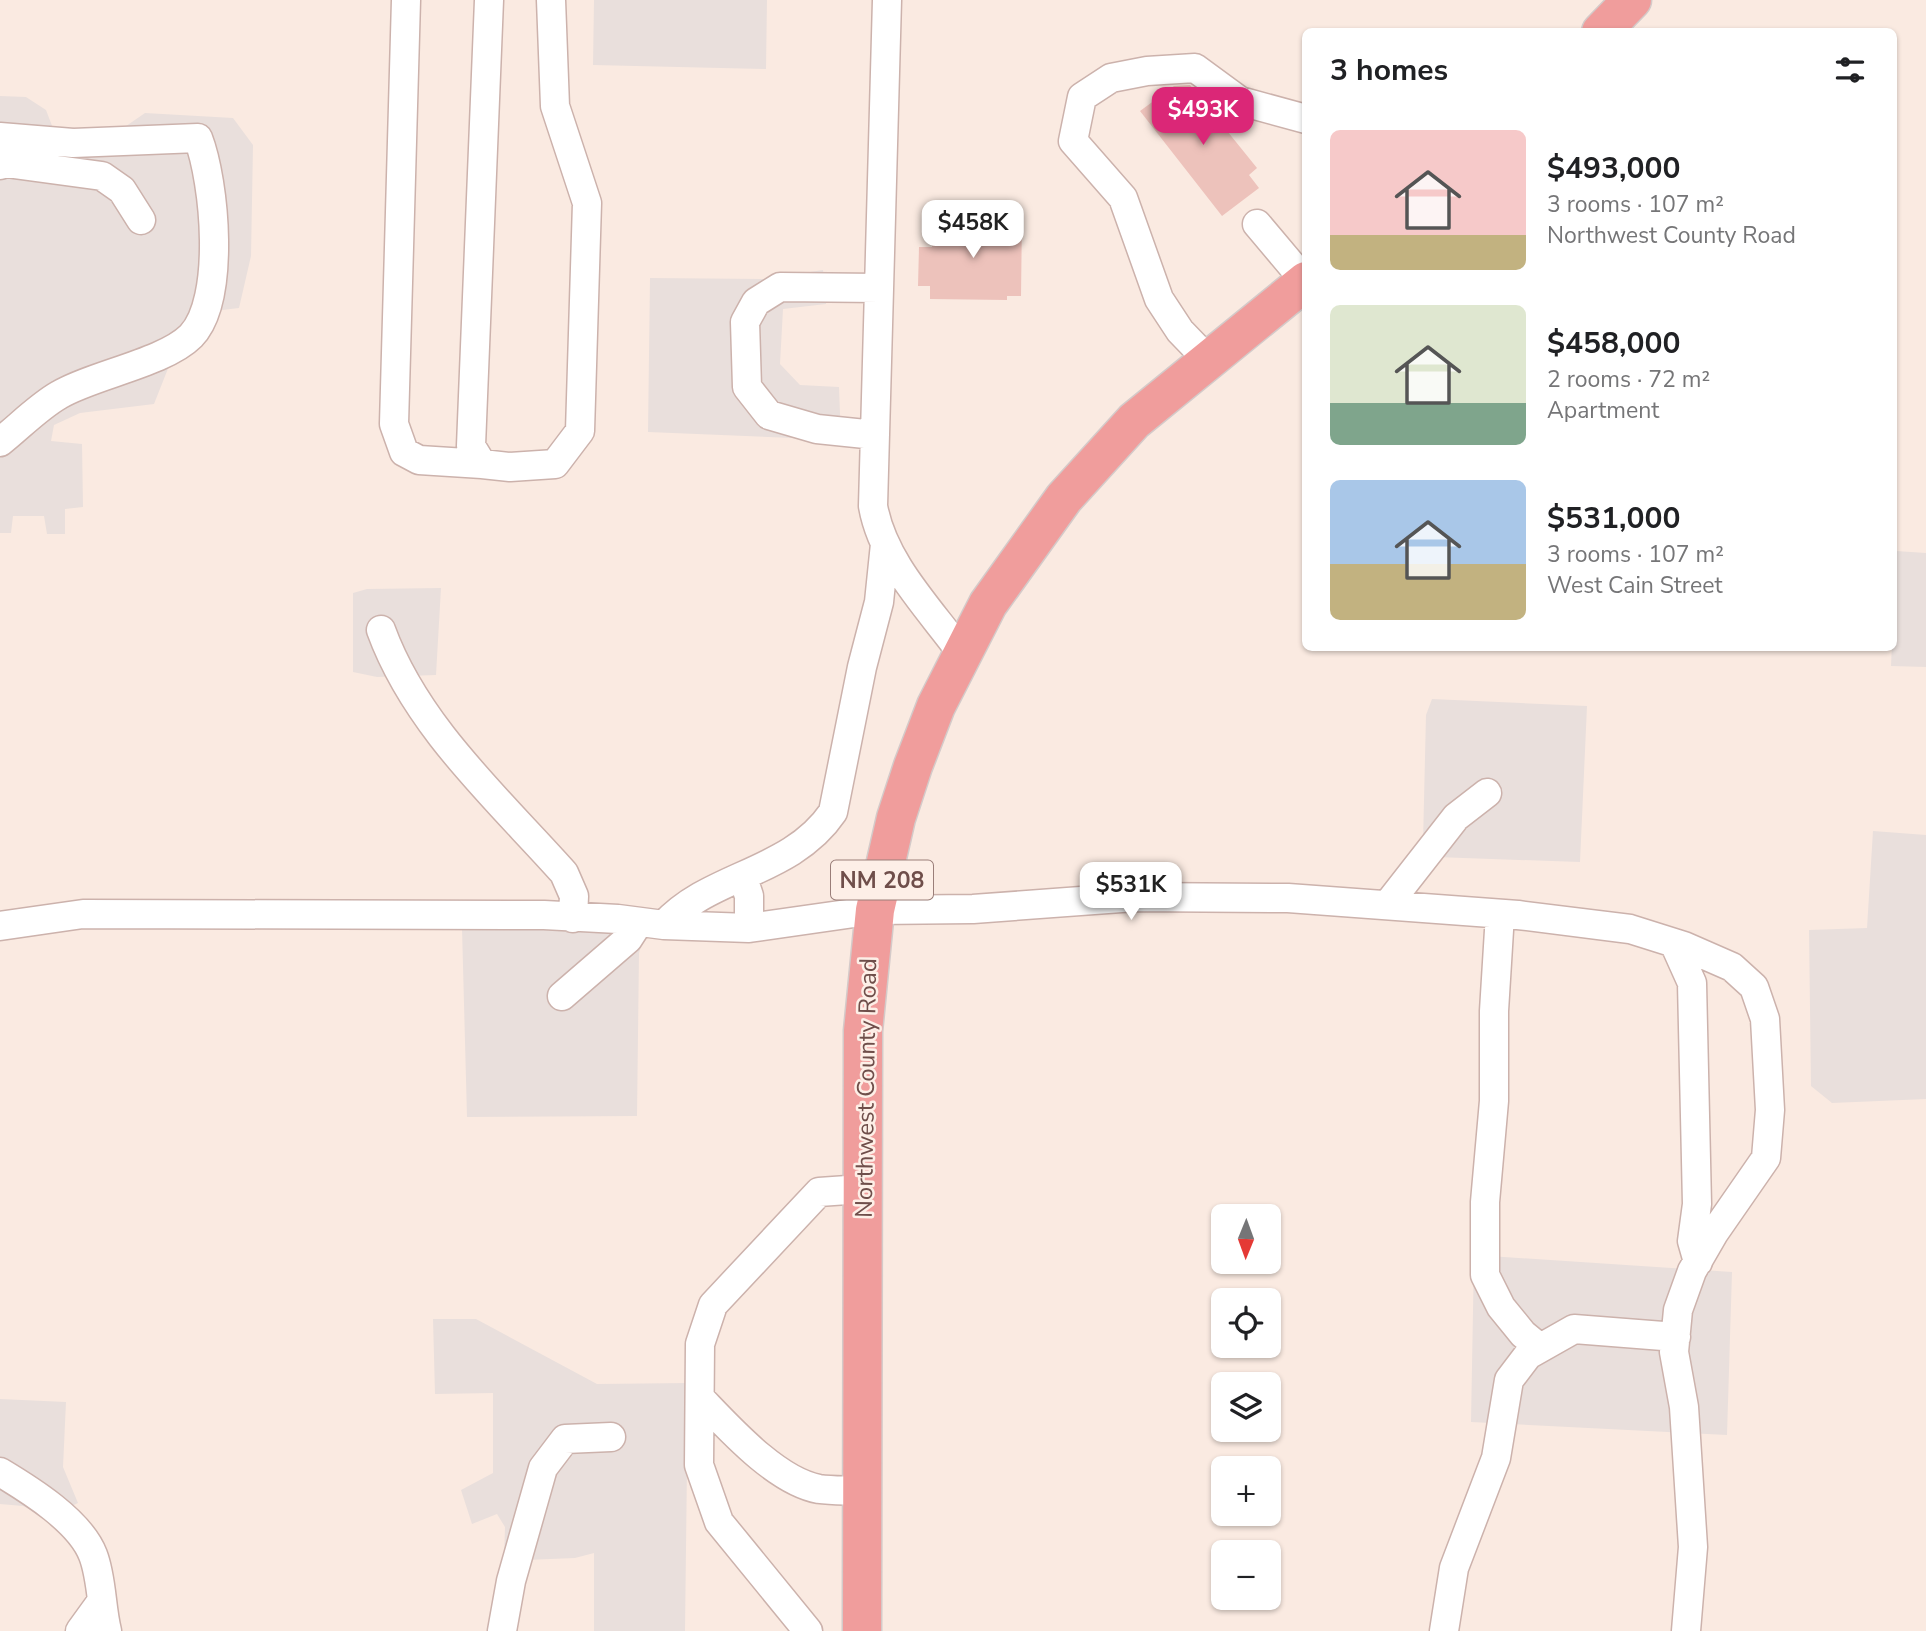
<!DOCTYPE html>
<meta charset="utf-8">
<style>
:root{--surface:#fff;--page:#f2f2f2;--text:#202124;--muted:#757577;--accent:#db2777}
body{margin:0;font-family:"Nunito Sans",sans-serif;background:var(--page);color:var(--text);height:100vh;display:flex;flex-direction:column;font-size:26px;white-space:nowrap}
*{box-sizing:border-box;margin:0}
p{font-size:23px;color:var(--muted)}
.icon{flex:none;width:38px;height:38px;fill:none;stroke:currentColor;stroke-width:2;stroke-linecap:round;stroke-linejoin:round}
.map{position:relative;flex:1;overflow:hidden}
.panel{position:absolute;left:1302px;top:28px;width:595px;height:623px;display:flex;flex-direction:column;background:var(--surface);border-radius:10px;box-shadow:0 2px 5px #0004}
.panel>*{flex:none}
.needle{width:46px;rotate:181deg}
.buttons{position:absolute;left:1211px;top:1204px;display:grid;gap:14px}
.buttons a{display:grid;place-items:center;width:70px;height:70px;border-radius:10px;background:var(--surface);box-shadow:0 2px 5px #0004;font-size:35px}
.price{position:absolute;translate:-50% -60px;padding:0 16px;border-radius:14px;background:#fff;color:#222;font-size:23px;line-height:46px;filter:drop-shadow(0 2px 4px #0008)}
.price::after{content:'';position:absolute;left:50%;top:42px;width:21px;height:16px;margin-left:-10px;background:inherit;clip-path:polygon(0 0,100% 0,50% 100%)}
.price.on{background:var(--accent);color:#fff}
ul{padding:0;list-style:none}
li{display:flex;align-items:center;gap:21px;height:175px;padding:0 28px}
li span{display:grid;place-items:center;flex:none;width:196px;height:140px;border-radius:10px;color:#555}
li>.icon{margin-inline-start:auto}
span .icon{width:84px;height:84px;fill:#fffc;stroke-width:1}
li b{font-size:30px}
h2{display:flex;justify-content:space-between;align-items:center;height:84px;padding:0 28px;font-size:30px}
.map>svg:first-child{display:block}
.industrial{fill:#e9dfdc}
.building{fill:#edc2bb}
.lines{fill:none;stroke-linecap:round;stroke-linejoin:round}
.minor-casing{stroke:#ccb2ac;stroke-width:31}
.highway-casing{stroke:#d4cac9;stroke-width:41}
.minor{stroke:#fff;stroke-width:28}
.highway{stroke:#f09d9c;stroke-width:38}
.labels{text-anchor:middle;stroke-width:5;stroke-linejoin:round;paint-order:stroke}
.shield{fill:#fdefe7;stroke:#9a7e79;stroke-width:2}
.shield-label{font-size:23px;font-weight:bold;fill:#6f4e4a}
.street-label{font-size:24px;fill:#6f4e4a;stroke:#fdefe7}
</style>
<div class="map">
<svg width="1926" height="1631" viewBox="0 0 1926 1631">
<rect width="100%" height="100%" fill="#faeae1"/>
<!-- industrial -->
<path class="industrial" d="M594,0h173l-1,69 -173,-4z
M0,96l26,1 20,13 8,21 62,2 29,-20 88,5 20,27 -2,111 -12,52 -25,3 -45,55 -15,38 -74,9 -26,12 -3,16 31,3 1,63 -18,2v25h-18l-3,-18h-31l-2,17h-11z
M823,270l3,34 -43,5 -3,55 20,21 39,2 2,53 -193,-8 2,-154 115,1z
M1896,551l30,2v114l-35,-1z
M441,588l-5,87 -59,2 -24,-5v-79l14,-4z
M1432,699l155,7 -7,156 -144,-5 -13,-14 3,-128z
M1873,831l53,4v264l-94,4 -21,-17 -2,-156 58,-2z
M462,928l159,1 24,4 -6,20 -2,163 -170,1z
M1474,1255l258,17 -5,163 -256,-13z
M433,1319h43l121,65 91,-1 -3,248h-91v-78l-19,5 -71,3 1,-34 -8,-13 -25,10 -11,-34 32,-17v-80l-58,1z
M0,1399l66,3 -3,65 15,36 -31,15 -24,-12 -23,-2z"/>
<!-- building -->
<path class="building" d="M1190,85l67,83 -8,7 10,13 -37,28 -82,-105 34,-25z
M1007,217h15l-1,79h-14v4l-77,-1v-13h-12l1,-39h13v-27l75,1z"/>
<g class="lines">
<!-- minor casing -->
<g class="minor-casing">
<path id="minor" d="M406,0l-12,424 10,28 15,8 63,4
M489,0l-18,446 11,18 28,3 45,-3 25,-33 7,-228 -32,-97 -4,-106
M887,0l-14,506c10,56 55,101 88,146
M0,137l73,6 125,-5c17,44 28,162 -7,198 -27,27 -99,39 -132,59 -21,12 -40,32 -59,47
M0,165l6,-2 96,13 20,14 19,30
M1257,224l48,57
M1208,360l-28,-29 -21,-32 -36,-101 -50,-57 9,-44 29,-19 36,-7 48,-3 45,33 66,18
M875,435l-58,-6 -48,-14 -22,-28 -2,-65 11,-20 24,-15 99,1
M381,630c35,96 116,168 183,243l10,23 -1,22
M743,878l6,18v32
M1388,904l68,-87 31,-24
M1500,914l-6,97v90l-9,101v73l16,32 22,27 17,14
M664,925c46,-51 127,-51 169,-113l29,-145 17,-65 6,-58
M0,926l83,-12 461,1 74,4 46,6 85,3 126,-18 98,-1 162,-12 153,1 230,17 112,14 54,17 48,21 22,20 11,32 5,91 -4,48 -52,75 -22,38 -14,39 -4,42 10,55 9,140 -7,84
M1674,943l18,40 5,221 -5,37 6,21
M562,996l66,-57 11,-17
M700,1398c29,30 76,83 119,91 14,2 29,1 43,2
M0,1472c30,18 80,49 93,83 9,23 8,52 14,76
M80,1631l21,-29
M502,1631l9,-50 32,-113 22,-29 46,-2
M808,1631l-89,-109 -20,-57 1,-121 13,-39 106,-113 43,-3
M1444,1631l10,-63 42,-110 13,-78 19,-25 46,-26 102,8"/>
</g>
<!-- highway casing -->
<g class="highway-casing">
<path id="highway" d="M1601,32l31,-32
M862,1631l1,-600 12,-121 21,-92 17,-52 23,-60 52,-102 76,-106 70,-77 172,-140"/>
</g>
<!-- minor -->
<use href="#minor" class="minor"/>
<!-- highway -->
<use href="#highway" class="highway"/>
</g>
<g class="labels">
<!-- shield labels -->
<rect class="shield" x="831" y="860.5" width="102" height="39" rx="5"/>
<g class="shield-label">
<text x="882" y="888">NM 208</text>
</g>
<!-- street labels -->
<g class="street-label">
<text transform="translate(866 1088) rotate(-89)" y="8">Northwest County Road</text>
</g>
</g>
</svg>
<div class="buttons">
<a><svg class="needle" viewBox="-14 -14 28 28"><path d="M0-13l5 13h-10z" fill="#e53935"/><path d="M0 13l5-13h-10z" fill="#757577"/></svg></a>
<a><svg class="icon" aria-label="locate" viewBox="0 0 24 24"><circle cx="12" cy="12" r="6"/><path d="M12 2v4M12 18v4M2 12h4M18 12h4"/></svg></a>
<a><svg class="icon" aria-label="layers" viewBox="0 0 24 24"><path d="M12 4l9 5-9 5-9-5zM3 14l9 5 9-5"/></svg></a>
<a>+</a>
<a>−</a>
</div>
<b class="price on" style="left:1203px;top:147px">$493K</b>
<b class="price" style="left:973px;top:260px">$458K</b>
<b class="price" style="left:1131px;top:922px">$531K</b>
<section class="panel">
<h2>3 homes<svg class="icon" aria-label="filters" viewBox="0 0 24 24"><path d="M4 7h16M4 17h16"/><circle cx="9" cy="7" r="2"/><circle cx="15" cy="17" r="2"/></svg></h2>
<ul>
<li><span style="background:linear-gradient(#f6c9c9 75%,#c2b280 0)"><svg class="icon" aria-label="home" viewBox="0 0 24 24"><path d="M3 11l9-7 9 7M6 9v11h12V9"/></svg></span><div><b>$493,000</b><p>3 rooms · 107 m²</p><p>Northwest County Road</p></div></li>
<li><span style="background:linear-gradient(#dfe7d0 70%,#7fa58c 0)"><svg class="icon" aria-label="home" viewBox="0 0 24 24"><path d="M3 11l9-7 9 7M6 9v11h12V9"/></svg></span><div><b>$458,000</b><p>2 rooms · 72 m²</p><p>Apartment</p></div></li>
<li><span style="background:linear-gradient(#a9c7e8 60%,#c2b280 0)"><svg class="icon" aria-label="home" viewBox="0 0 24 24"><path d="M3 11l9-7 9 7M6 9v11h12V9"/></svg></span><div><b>$531,000</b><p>3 rooms · 107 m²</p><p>West Cain Street</p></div></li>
</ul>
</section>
</div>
